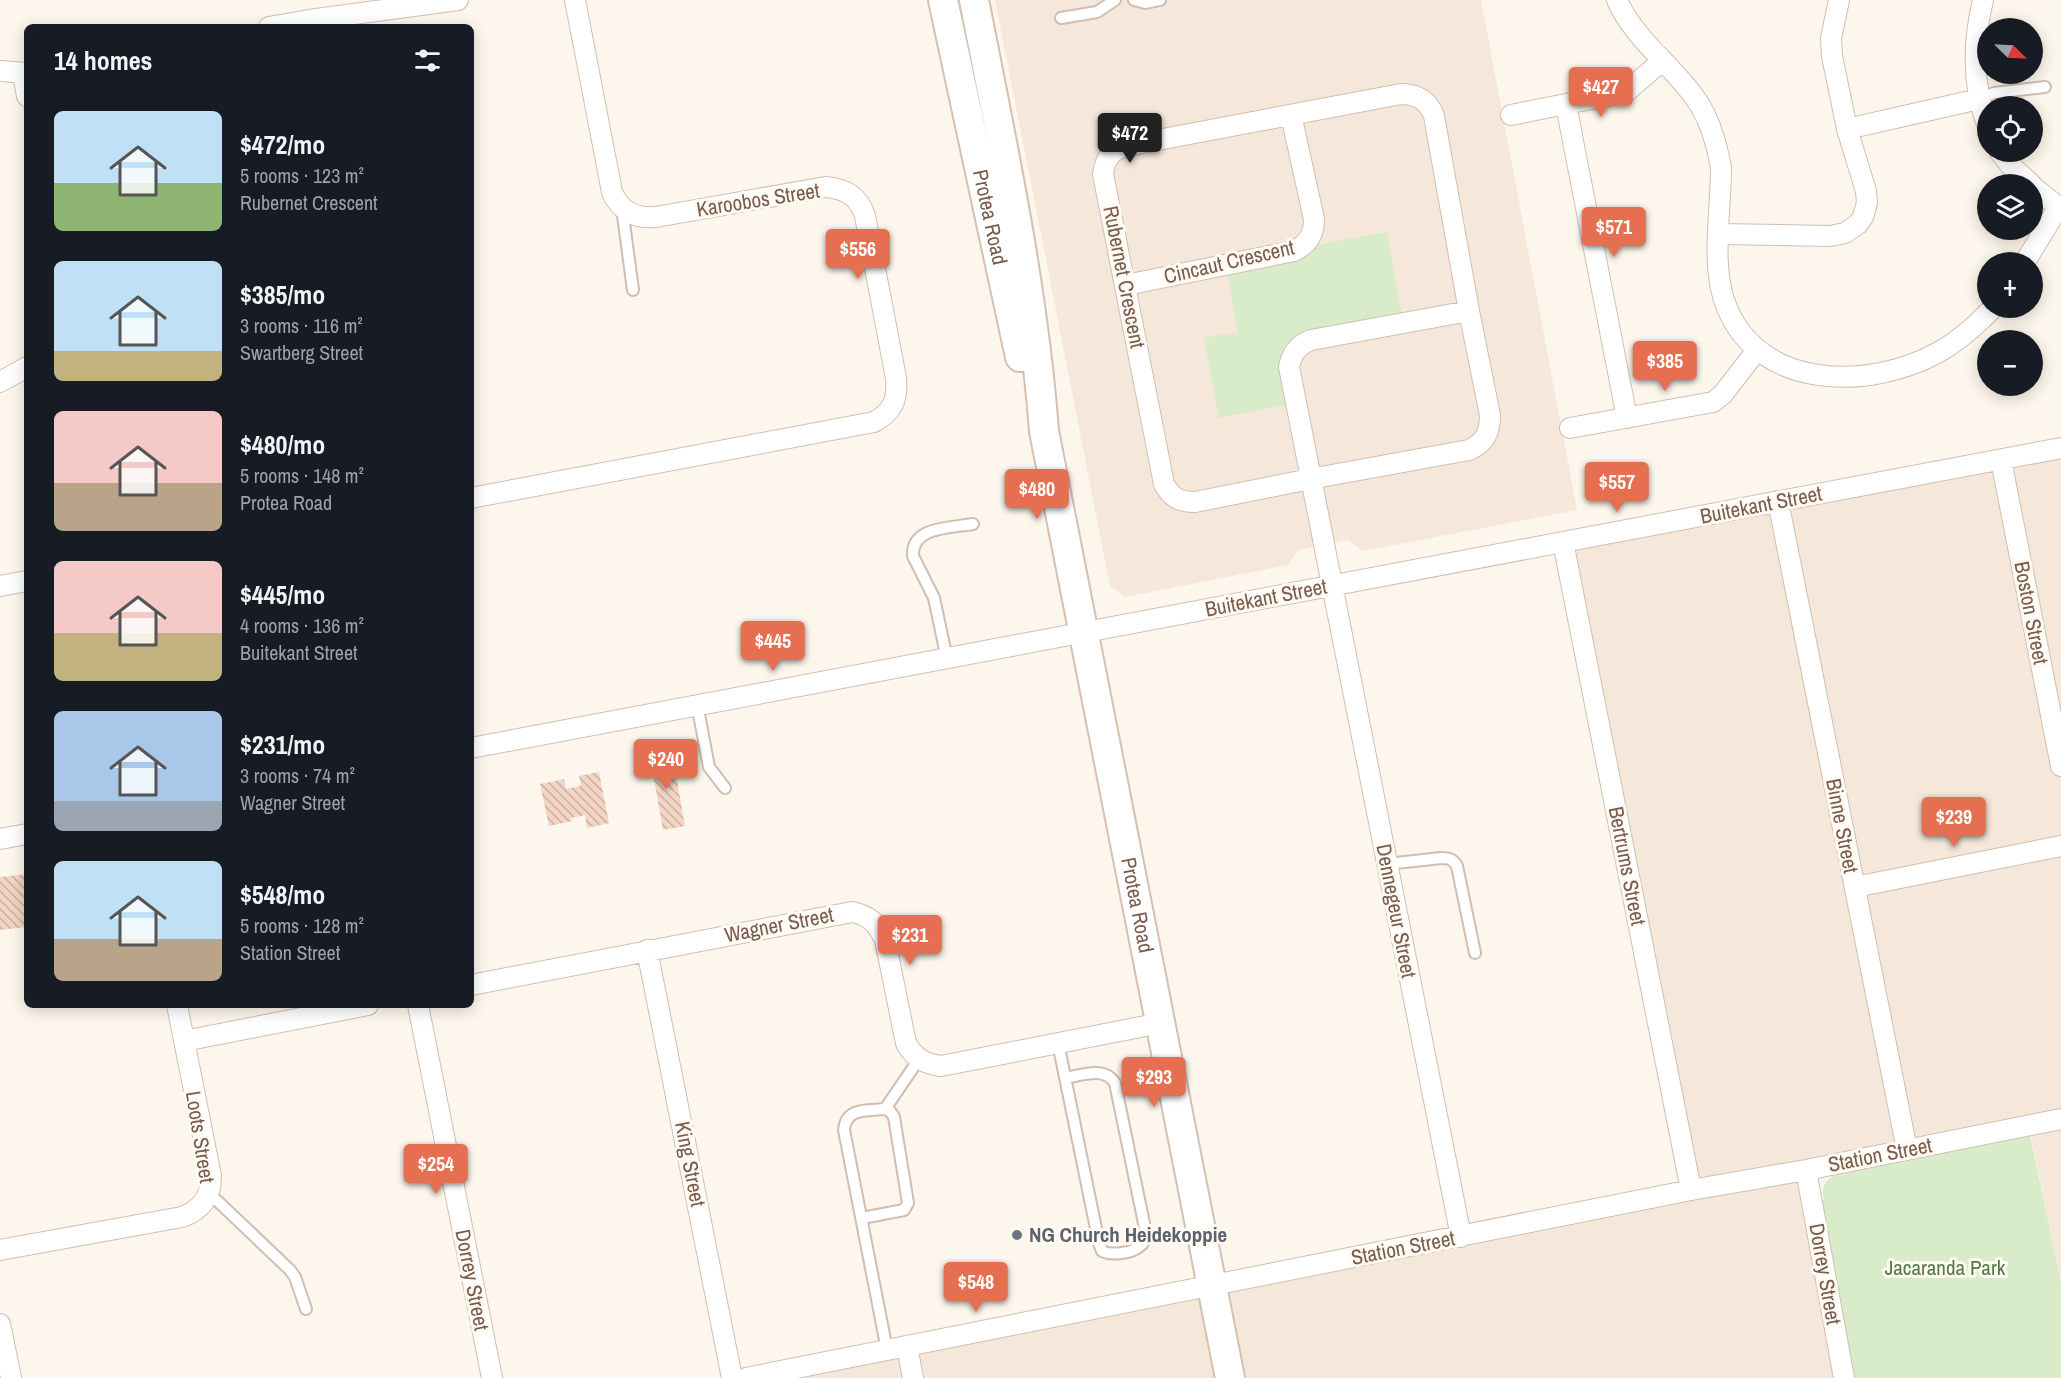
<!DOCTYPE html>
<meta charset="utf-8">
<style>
:root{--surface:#171b24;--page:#20242c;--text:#f1f3f6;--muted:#9ea1a6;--accent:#e76f51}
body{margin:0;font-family:"Archivo Narrow",sans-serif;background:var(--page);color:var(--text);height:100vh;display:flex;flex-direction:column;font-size:22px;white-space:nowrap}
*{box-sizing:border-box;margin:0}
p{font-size:20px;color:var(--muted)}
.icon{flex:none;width:33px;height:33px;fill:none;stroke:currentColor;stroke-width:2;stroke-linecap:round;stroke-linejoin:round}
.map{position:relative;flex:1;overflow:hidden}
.details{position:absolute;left:24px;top:24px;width:450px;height:984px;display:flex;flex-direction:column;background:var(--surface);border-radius:9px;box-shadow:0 3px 15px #0003}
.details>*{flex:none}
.needle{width:39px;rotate:114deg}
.buttons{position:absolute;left:1977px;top:18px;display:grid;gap:12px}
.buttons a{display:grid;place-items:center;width:66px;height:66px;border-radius:50%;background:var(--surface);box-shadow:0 3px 15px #0003;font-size:30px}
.price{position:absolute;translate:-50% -51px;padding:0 14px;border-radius:6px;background:var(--accent);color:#fff;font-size:20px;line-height:39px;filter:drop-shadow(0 2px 3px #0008)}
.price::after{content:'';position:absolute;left:50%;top:36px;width:18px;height:14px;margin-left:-9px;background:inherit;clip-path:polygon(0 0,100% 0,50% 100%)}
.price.selected{background:#222;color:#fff}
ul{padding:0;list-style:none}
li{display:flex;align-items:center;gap:18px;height:150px;padding:0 30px}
li span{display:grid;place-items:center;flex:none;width:168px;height:120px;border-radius:9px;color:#555}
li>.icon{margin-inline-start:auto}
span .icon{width:72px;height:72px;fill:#fffc;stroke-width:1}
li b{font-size:26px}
h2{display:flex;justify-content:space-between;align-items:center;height:72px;padding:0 30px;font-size:26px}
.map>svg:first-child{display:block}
.residential{fill:#f5e8da}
.green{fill:#d8ecc9}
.building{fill:url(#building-back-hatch)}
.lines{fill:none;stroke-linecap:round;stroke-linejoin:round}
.lane-casing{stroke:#d1beb0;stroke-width:14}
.street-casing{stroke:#d1beb0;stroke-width:22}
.secondary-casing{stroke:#d6c0b0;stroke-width:32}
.lane{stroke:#fff;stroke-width:10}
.street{stroke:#fff;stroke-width:20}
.secondary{stroke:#fff;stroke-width:28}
.worship-dot{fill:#6b7280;stroke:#fffaf3;stroke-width:2}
.labels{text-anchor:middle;stroke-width:6;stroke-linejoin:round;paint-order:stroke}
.street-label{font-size:21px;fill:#7a5c4d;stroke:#fffaf3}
.worship-label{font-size:21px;font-weight:bold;fill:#5b616d;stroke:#fffaf3;text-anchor:start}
.park-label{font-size:21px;fill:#537a41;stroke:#fffaf3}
</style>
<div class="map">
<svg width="2061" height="1378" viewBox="0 0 2061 1378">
<defs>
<pattern id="building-back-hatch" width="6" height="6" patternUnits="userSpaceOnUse" patternTransform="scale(1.5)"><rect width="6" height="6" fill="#f3d5c3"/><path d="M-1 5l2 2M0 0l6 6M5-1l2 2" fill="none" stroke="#cab0a1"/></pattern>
</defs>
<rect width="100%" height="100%" fill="#fdf6ec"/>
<!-- residential -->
<path class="residential" d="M995,0h486l96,510 -214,41 -15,-11 -50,10 -10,15 -163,32 -15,-11z
M2061,446v837l-32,-158 -226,43 40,210h-1106l952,-189 -127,-648z"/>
<!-- green -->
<path class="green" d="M1387,232l15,84 -94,18 -21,71 -68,13 -15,-80 34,-6 -11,-60 89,-27z
M2030,1134l31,149v95h-206l-35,-177 4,-1c-3,-11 0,-18 9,-24z"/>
<!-- building -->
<path class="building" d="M660,756v3l13,-2 12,69 -22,4 -10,-57 -9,2 -3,-16z
M599,772l10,51 -22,5 -2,-13 -14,3 1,3 -23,5 -9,-42 24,-5 2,10 15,-3 -2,-10z
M27,874v53l-27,3v-53z"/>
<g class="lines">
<!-- lane casing -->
<g class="lane-casing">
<path id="lane" d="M1134,0l11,3 15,-3
M1061,18l36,-6 18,-12
M1979,99l15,-6 51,-6
M622,208l11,82
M947,659l-13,-61 -21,-42c-2,-30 39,-28 60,-32
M697,704l12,63 16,21
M1387,864l54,-6c8,0 12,1 16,8l18,87
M1058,1043l41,200 3,8c9,5 31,2 38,-5 5,-3 5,-8 6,-13l-31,-150c-11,-17 -32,-8 -50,-5
M209,1193l81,77 5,7 11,32
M862,1218l42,-8 4,-7 -14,-86 -4,-6 -5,-2
M887,1350l-43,-220c2,-23 23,-19 41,-21l34,-50"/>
</g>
<!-- street casing -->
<g class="street-casing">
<path id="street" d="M1617,0c17,39 54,64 78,98 14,19 22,47 26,70 0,44 -11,100 6,140 34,82 142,82 210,45 22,-12 39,-28 56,-45
M1983,0c-10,42 -11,86 5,127
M269,27l40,-7 149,-20
M0,71l27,2
M23,73l4,23
M1401,94c16,0 28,7 33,22l35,195 21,104c0,17 -5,28 -21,35l-159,29 -115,23c-16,0 -24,-5 -31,-18l-61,-310c2,-15 8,-24 23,-28z
M1566,105l61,313
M1511,115l115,-23 36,-31
M1847,129l132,-30
M2000,152l11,14 20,18
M2032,186l29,23
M1719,234l111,2 15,-3 13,-9 5,-7 4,-14 -1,-12 -19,-62 -15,-73 -1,-18 8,-38
M2025,262l33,-54
M1126,285l168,-34c14,-7 20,-16 20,-32l-23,-104
M0,382l27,-15
M1570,428l143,-26 10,-8 34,-44
M2001,460l60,306
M471,498l403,-76c19,-10 24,-23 22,-44l-31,-162c-6,-19 -18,-27 -39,-29l-170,30c-20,2 -36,-6 -44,-25l-37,-192
M1778,501l129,649
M1563,542l128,648
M0,586l27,-5
M471,748l1590,-300
M0,839l27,-5
M1855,887l206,-41
M647,950l85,428
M471,985l381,-73c17,3 26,12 33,28l21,103c8,15 19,21 35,23l220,-43
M418,1005l74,373
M184,1041l184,-36
M1806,1170l38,208
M1461,1237l-172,-870c3,-14 8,-21 22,-27l158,-29
M0,1250l182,-33c20,-7 29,-21 29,-41l-34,-171
M0,1324l11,54
M907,1346l6,32
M746,1378l945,-188 115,-20 255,-51"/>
</g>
<!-- secondary casing -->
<g class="secondary-casing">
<g id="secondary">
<path id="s1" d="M943,0l77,357"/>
<path id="s2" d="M974,0c28,143 59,286 70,431l186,947"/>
</g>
</g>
<!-- lane -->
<use href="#lane" class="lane"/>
<!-- street -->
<use href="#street" class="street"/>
<!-- secondary -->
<use href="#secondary" class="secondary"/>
</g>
<!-- markers -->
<circle class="worship-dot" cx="1017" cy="1235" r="6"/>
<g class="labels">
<!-- street labels -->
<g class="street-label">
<text transform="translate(758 200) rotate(-9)" y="7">Karoobos Street</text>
<text dy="7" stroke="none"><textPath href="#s1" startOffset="222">Protea Road</textPath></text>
<text transform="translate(1229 262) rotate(-13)" y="7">Cincaut Crescent</text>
<text transform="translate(1124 277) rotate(79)" y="7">Rubernet Crescent</text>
<text transform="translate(1761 505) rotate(-11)" y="7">Buitekant Street</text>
<text transform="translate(1266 598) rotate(-11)" y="7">Buitekant Street</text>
<text transform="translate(2031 613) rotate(79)" y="7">Boston Street</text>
<text transform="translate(1842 826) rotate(79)" y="7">Binne Street</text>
<text transform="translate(1627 866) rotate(79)" y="7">Bertrums Street</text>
<text dy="7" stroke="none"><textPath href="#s2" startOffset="920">Protea Road</textPath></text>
<text transform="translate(1396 911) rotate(79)" y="7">Dennegeur Street</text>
<text transform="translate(779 925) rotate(-11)" y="7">Wagner Street</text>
<text transform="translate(200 1137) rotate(81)" y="7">Loots Street</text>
<text transform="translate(1880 1155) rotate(-11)" y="7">Station Street</text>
<text transform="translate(690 1164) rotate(79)" y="7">King Street</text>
<text transform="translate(1403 1248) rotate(-11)" y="7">Station Street</text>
<text transform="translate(1825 1274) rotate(80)" y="7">Dorrey Street</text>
<text transform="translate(472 1280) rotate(79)" y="7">Dorrey Street</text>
</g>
<!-- worship labels -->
<g class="worship-label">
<text x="1029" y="1242">NG Church Heidekoppie</text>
</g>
<!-- park labels -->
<g class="park-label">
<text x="1945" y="1275">Jacaranda Park</text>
</g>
</g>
</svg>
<div class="buttons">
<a><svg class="needle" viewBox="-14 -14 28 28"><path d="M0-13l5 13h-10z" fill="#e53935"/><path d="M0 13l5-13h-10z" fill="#9ea1a6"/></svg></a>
<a><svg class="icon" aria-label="locate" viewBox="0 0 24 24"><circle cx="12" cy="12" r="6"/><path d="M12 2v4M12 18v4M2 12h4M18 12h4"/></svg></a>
<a><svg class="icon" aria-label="layers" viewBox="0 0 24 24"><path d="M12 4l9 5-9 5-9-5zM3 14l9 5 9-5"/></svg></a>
<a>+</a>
<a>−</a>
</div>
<b class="price" style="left:1601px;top:118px">$427</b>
<b class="price selected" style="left:1130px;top:164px">$472</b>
<b class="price" style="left:1614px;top:258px">$571</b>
<b class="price" style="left:858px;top:280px">$556</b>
<b class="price" style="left:1665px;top:392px">$385</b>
<b class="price" style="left:1617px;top:513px">$557</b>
<b class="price" style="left:1037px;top:520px">$480</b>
<b class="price" style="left:773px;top:672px">$445</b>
<b class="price" style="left:666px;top:790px">$240</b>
<b class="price" style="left:1954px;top:848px">$239</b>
<b class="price" style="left:910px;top:966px">$231</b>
<b class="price" style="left:1154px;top:1108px">$293</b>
<b class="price" style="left:436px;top:1195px">$254</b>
<b class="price" style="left:976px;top:1313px">$548</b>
<section class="details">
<h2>14 homes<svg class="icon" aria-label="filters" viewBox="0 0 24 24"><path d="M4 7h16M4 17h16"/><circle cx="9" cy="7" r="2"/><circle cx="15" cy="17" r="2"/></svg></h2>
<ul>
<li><span style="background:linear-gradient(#bfe0f5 60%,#8fb573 0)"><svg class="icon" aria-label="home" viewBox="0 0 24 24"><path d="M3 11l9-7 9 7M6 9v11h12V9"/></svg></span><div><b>$472/mo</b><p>5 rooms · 123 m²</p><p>Rubernet Crescent</p></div></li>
<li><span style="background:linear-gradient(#bfe0f5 75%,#c2b280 0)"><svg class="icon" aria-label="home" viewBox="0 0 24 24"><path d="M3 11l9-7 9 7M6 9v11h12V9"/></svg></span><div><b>$385/mo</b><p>3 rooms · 116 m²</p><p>Swartberg Street</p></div></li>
<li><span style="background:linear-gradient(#f6c9c9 60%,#b9a48a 0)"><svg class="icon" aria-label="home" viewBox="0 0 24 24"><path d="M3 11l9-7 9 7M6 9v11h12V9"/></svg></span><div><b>$480/mo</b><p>5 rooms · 148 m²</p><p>Protea Road</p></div></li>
<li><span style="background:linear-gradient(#f6c9c9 60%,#c2b280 0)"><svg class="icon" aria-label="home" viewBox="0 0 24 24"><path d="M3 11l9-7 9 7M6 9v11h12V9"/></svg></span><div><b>$445/mo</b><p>4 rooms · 136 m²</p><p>Buitekant Street</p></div></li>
<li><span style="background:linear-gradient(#a9c7e8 75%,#9aa5b1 0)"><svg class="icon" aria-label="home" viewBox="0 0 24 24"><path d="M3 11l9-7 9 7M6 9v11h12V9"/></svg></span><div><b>$231/mo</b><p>3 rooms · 74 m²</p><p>Wagner Street</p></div></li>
<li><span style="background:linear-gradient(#bfe0f5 65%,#b9a48a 0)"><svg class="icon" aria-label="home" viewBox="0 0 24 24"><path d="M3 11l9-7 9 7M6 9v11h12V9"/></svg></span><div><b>$548/mo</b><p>5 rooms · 128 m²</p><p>Station Street</p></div></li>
</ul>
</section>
</div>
